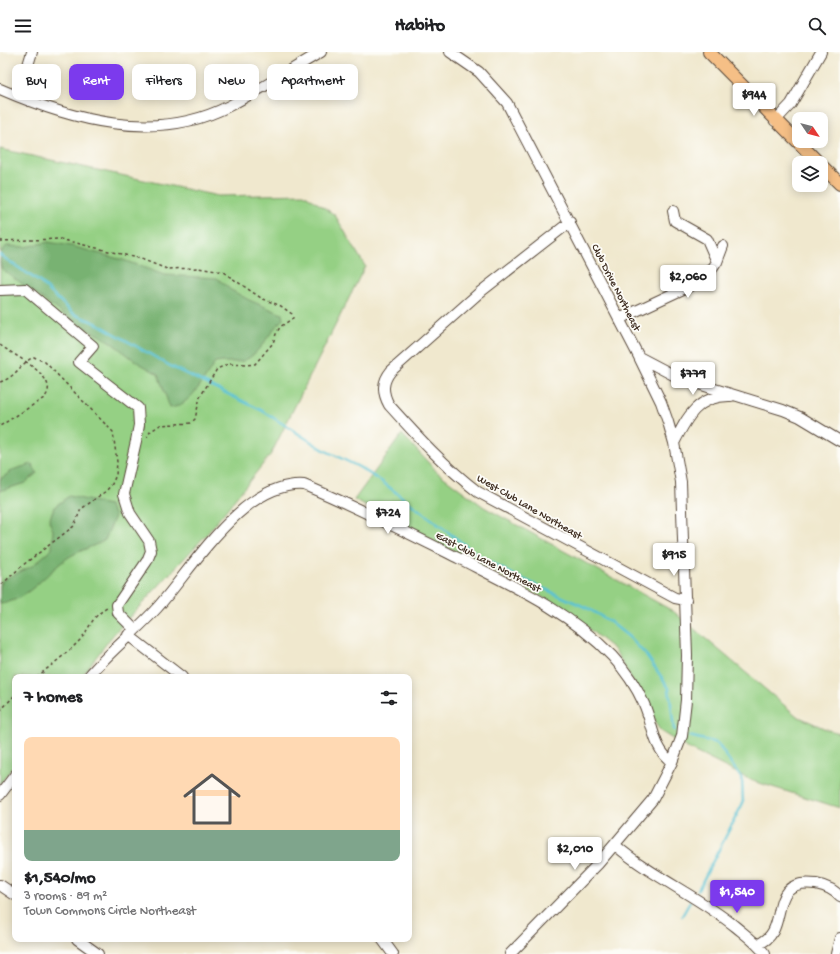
<!DOCTYPE html>
<meta charset="utf-8">
<style>
:root{--surface:#fff;--page:#f2f2f2;--text:#202124;--muted:#757577;--line:#e0e0e0;--accent:#7c3aed}
body{margin:0;font-family:"Gochi Hand",sans-serif;background:var(--page);color:var(--text);height:100vh;display:flex;flex-direction:column;font-size:15px;white-space:nowrap}
*{box-sizing:border-box;margin:0}
p{font-size:13px;color:var(--muted)}
.icon{flex:none;width:22px;height:22px;fill:none;stroke:currentColor;stroke-width:2;stroke-linecap:round;stroke-linejoin:round}
.map{position:relative;flex:1;overflow:hidden}
.sheet{position:absolute;left:12px;top:622px;width:400px;height:268px;display:flex;flex-direction:column;background:var(--surface);border-radius:8px;box-shadow:0 2px 10px #0003}
.sheet>*{flex:none}
.hud{position:absolute;left:12px;top:12px;width:400px;height:36px;display:flex;gap:8px}
.needle{width:26px;rotate:125deg}
.fabs{position:absolute;left:792px;top:60px;display:grid;gap:8px}
.fabs a{display:grid;place-items:center;width:36px;height:36px;border-radius:8px;background:var(--surface);box-shadow:0 2px 10px #0003;font-size:20px}
.price{position:absolute;translate:-50% -34px;padding:0 9px;border-radius:4px;background:#fff;color:#222;font-size:13px;line-height:26px;filter:drop-shadow(0 1px 2px #0008)}
.price::after{content:'';position:absolute;left:50%;top:24px;width:12px;height:9px;margin-left:-6px;background:inherit;clip-path:polygon(0 0,100% 0,50% 100%)}
.price.on{background:var(--accent);color:#fff}
ul{padding:0;list-style:none}
li{display:grid;align-content:center;gap:8px;height:212px;padding:0 12px}
li+li{border-top:1px solid var(--line)}
li span{display:grid;place-items:center;height:124px;border-radius:8px;color:#555}
li>.icon{margin-inline-start:auto}
span .icon{width:72px;height:72px;fill:#fffc;stroke-width:1}
li b{font-size:17px}
h2{display:flex;justify-content:space-between;align-items:center;height:48px;padding:0 12px;font-size:17px}
.chip{padding:0 14px;border-radius:8px;background:var(--surface);box-shadow:0 2px 10px #0003;font-size:14px;line-height:36px}
.chip.on{background:var(--accent);color:#fff}
header{display:flex;justify-content:space-between;align-items:center;height:52px;padding:0 12px;background:var(--surface);font-size:18px;font-weight:800}
.map>svg:first-child{display:block}
.green{fill:#95d084;stroke:#687d51}
.forest{fill:#78b272;stroke:#5a6e48}
.lines{fill:none;stroke-linecap:round;stroke-linejoin:round}
.stream{stroke:#57c1d3;stroke-width:2.5}
.minor-casing{stroke:#564638;stroke-width:12}
.major-casing{stroke:#564638;stroke-width:14}
.path{stroke:#564638;stroke-width:1.5;stroke-dasharray:3 3;stroke-linecap:butt}
.minor{stroke:#fff;stroke-width:10}
.major{stroke:#f5bf86;stroke-width:12}
.labels{text-anchor:middle;stroke-width:3.5;stroke-linejoin:round;paint-order:stroke}
.street-label{font-size:11px;fill:#3b2a1e;stroke:#fdfcf7}
</style>
<header><svg class="icon" aria-label="menu" viewBox="0 0 24 24"><path d="M4 6h16M4 12h16M4 18h16"/></svg>Habito<svg class="icon" aria-label="search" viewBox="0 0 24 24"><circle cx="10" cy="10" r="6"/><path d="M15 15l6 6"/></svg></header>
<div class="map">
<svg width="840" height="902" viewBox="0 0 840 902">
<rect width="100%" height="100%" fill="#fdfcf7"/>
<filter id="ink" filterUnits="userSpaceOnUse"><feTurbulence type="fractalNoise" baseFrequency=".025" numOctaves="2"/><feDisplacementMap in="SourceGraphic" scale="8" xChannelSelector="R" yChannelSelector="G"/><feConvolveMatrix kernelMatrix="1 2 1 2 8 2 1 2 1" color-interpolation-filters="sRGB"/></filter>
<filter id="wash" filterUnits="userSpaceOnUse"><feTurbulence type="fractalNoise" baseFrequency=".012" numOctaves="4" result="noise"/><feDisplacementMap in="SourceGraphic" scale="16" xChannelSelector="R" yChannelSelector="G"/><feGaussianBlur stdDeviation="0.9" result="paint"/><feColorMatrix in="noise" values="0 0 0 0 0 0 0 0 0 0 0 0 0 0 0 0 0 1.4 0 .05"/><feComposite in="paint" operator="in"/></filter>
<g filter="url(#wash)">
<rect width="100%" height="100%" fill="#f0e8ce"/>
<!-- green -->
<path class="green" d="M0,97l218,47 86,-2 31,21 30,51 -94,188 -64,80 -94,101 -32,42h-66v87l-15,20z
M402,382l35,38 47,35 189,104 124,105 31,14 12,3v75l-87,-27 -64,-32 -29,-18 -45,-81 -52,-42 -209,-108z"/>
<!-- forest -->
<path class="forest" d="M48,190l23,4 52,14 41,15 53,3 14,12 18,10 33,14 1,5c-14,12 -22,35 -40,42 -9,2 -19,0 -28,2 -11,16 -25,43 -45,45l-12,-34 -21,-12 -28,-21 -37,-21 -70,-51 -2,-7 2,-12 5,-4 18,1z
M32,412l5,9 -12,10 -25,8v-12l15,-10z
M69,444l40,9 6,11 -10,24c-12,7 -28,11 -39,19 -21,15 -39,42 -66,45v-18l3,-6 29,-14 20,-17 1,-19 -4,-9 5,-14z"/>
<g class="lines">
<!-- stream -->
<path class="stream" d="M0,203l41,28 33,31 24,10 74,43 89,43 63,40 35,17 22,14 101,77 34,18 71,32 22,13 20,16 18,19 22,32 5,42h1
M689,684l28,7 25,36 1,24 -45,87
M682,864l8,-14"/>
</g>
</g>
<g filter="url(#ink)">
<g class="lines">
<!-- minor casing -->
<g class="minor-casing">
<path id="minor" d="M450,0l29,20 28,31 132,254 40,21 104,32 17,7 40,24
M0,37c71,31 156,55 229,17 31,-16 61,-36 92,-54
M15,43l9,-17 8,-26
M775,69l16,-17 30,-52
M673,159l2,10 32,18 10,23
M570,170l-91,71 -88,78c-9,11 -9,21 -2,34 28,31 55,61 89,87l197,106 11,2
M0,238l25,-1 68,57 -14,16 59,46 1,17 -3,16 -12,53 6,19 19,28 2,10 -4,10 -30,44 1,8 16,16
M619,267l77,-36 14,-11 7,-10 6,-16
M674,391c13,-26 24,-48 57,-47
M128,583l54,42
M88,625c21,-25 47,-45 69,-69 36,-40 86,-127 147,-123 53,22 104,48 156,74 53,27 110,53 152,97 13,14 24,30 32,48 9,20 9,45 28,58
M0,743l15,-20
M615,793c37,32 83,51 121,82 11,9 21,16 29,27
M0,833l15,10
M77,887l21,15
M382,887l11,15
M758,892c35,-12 5,-67 58,-60 10,2 18,5 24,13
M510,902l88,-90 55,-65 19,-37 10,-26 4,-36 1,-45 -6,-173 -7,-39 -6,-21 -7,-20 -22,-45
M836,902l4,-16"/>
</g>
<!-- major casing -->
<g class="major-casing">
<path id="major" d="M709,0l110,111
M821,113l19,19"/>
</g>
<!-- path -->
<path class="path" d="M0,189l60,-2 81,20 26,10 31,-1 25,4 38,26 20,8 11,8 1,4 -13,9 -4,7 -3,9 -18,21 -9,1 -18,-1 -11,5 -17,28 -5,22 -4,4 -31,2 -10,7 -3,5
M0,293c13,10 63,33 44,53l-44,28
M0,330c17,-5 20,-19 34,-25l11,5 68,70 4,30 -1,13 -4,9 -6,7 -25,18 -7,17 -51,39 -23,21
M37,625c14,-12 30,-23 43,-37 11,-13 10,-22 27,-32
M0,659l15,-16"/>
<!-- minor -->
<use href="#minor" class="minor"/>
<!-- major -->
<use href="#major" class="major"/>
</g>
</g>
<g class="labels">
<!-- street labels -->
<g class="street-label">
<text transform="translate(617 235) rotate(63)" y="4">Club Drive Northeast</text>
<text transform="translate(530 454) rotate(30)" y="4">West Club Lane Northeast</text>
<text transform="translate(489 509) rotate(28)" y="4">East Club Lane Northeast</text>
</g>
</g>
</svg>
<div class="fabs">
<a><svg class="needle" viewBox="-14 -14 28 28"><path d="M0-13l5 13h-10z" fill="#e53935"/><path d="M0 13l5-13h-10z" fill="#757577"/></svg></a>
<a><svg class="icon" aria-label="layers" viewBox="0 0 24 24"><path d="M12 4l9 5-9 5-9-5zM3 14l9 5 9-5"/></svg></a>
</div>
<b class="price" style="left:754px;top:65px">$944</b>
<b class="price" style="left:688px;top:247px">$2,060</b>
<b class="price" style="left:693px;top:344px">$779</b>
<b class="price" style="left:388px;top:483px">$724</b>
<b class="price" style="left:674px;top:525px">$915</b>
<b class="price" style="left:575px;top:819px">$2,010</b>
<b class="price on" style="left:737px;top:862px">$1,540</b>
<div class="hud">
<a class="chip">Buy</a>
<a class="chip on">Rent</a>
<a class="chip">Filters</a>
<a class="chip">New</a>
<a class="chip">Apartment</a>
</div>
<section class="sheet">
<h2>7 homes<svg class="icon" aria-label="filters" viewBox="0 0 24 24"><path d="M4 7h16M4 17h16"/><circle cx="9" cy="7" r="2"/><circle cx="15" cy="17" r="2"/></svg></h2>
<ul>
<li><span style="background:linear-gradient(#ffd9b3 75%,#7fa58c 0)"><svg class="icon" aria-label="home" viewBox="0 0 24 24"><path d="M3 11l9-7 9 7M6 9v11h12V9"/></svg></span><div><b>$1,540/mo</b><p>3 rooms · 89 m²</p><p>Town Commons Circle Northeast</p></div></li>
</ul>
</section>
</div>
